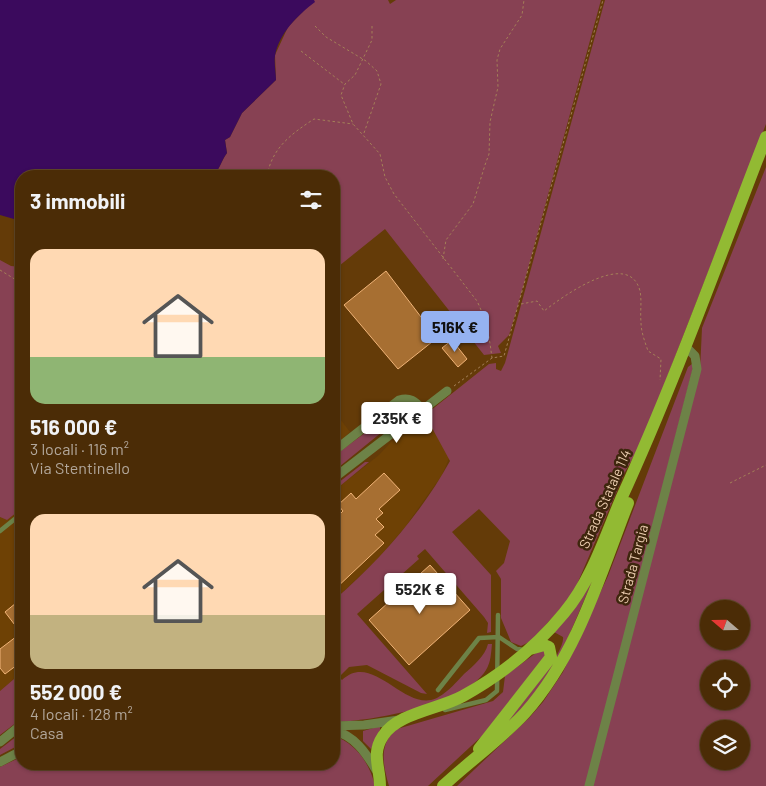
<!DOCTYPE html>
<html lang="it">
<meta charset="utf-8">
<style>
:root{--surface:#4b2c06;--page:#553814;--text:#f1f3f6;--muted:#b2a79b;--line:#624828;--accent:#95b2f1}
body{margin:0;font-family:Barlow,sans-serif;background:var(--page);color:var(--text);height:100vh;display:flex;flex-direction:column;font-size:19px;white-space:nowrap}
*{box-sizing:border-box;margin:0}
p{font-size:16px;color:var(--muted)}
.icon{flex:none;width:28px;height:28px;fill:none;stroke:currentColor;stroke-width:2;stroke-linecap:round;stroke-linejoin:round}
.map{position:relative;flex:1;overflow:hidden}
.panel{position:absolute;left:15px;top:170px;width:325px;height:600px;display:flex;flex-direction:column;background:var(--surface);border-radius:20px;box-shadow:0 1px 4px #0004,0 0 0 1px var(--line)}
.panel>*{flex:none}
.needle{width:32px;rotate:290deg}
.tools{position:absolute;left:700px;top:600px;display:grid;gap:10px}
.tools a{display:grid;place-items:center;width:50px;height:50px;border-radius:50%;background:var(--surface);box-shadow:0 1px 4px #0004,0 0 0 1px var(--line);font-size:25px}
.price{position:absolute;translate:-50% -42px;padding:0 11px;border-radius:5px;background:#fff;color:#222;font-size:16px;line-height:32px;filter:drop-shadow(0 1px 2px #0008)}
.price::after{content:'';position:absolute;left:50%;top:30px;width:15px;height:11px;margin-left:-8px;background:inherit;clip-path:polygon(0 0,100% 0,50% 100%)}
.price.on{background:var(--accent);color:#111}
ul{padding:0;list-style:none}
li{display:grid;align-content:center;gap:10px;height:265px;padding:0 15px}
li span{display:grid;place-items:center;height:155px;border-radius:15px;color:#555}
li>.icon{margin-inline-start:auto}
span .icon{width:90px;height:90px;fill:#fffc;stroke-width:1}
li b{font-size:21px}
h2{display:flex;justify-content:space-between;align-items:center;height:60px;padding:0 15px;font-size:21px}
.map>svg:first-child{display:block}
.built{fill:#6e4105}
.green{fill:#874153;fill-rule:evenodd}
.water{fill:#3b0a5d}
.building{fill:#a76f32;stroke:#f1b478}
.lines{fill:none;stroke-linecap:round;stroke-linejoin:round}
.path{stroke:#a48058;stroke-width:1;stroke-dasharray:2.5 2.5;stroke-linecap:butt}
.service{stroke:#6d8247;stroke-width:4.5}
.minor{stroke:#6d8247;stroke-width:9}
.primary{stroke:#92ba33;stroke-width:12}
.labels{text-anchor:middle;stroke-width:5;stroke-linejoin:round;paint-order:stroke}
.street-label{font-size:14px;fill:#ebccaf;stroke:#3e260d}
</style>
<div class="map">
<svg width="766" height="786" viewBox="0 0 766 786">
<rect width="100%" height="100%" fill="#643b08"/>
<!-- built -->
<path class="built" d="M489,364l-47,111 -37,52 -29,34 -42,39v-109l45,-36 13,-14 17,-14 19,-5 -3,-7z
M334,411l16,21 -16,14z
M21,509v164l-21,18v-174l7,3z"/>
<!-- green -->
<path class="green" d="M314,0h74l2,4 6,-4h205l-83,305 -9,30 -11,11 3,7 -17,2 -99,-126 -51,41v-94h-121c7,-7 8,-15 14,-23l-2,-13 5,-3 12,-24 34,-33 -1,-25 13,-28z
M605,0h161v124l-125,320 -16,28 -53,124 -41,45 -10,5 -10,-4 -10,-24v-39l-5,-8 8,-8 6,-22 -31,-32 -27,23 39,43v57l-4,1 1,-10 -4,-6 -59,-68 -8,7 2,3 -62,55 70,80 -6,-1 -54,-28 -18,2 -10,10 3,3c29,-28 59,26 89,20 11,-2 25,-17 33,-26 9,-8 21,-18 24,-30h4c-1,9 -1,18 -6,26 -21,35 -114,51 -152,52v-122c45,-39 87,-86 116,-139l-25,-46 64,-51 7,-1v6l5,2 4,-8z
M766,167v619h-174l108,-416 2,-42zM709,609h32v32h-32zM709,669h32v32h-32zM709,729h32v32h-32z
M0,260l11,6 10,1v242l-14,11 -7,-3z
M692,364h2l-108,422h-129l72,-68 14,-16 20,-30 45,-96 80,-209z
M401,406l8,1v3l-75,61v-15z
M365,462h4l-35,29v-5z
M601,561l-40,93 -32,48 -33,32c13,-16 70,-80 67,-97l-9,-5z
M540,650h5l2,4 -64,81 -55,51h-39c-6,-21 -11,-42 8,-57l96,-28 10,-9 2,-16z
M21,673v46l-21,16v-44z
M380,726v4l-9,19 -8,-8v-10z
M21,733v11l-21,11v-6z
M334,736c22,7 36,28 41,50h-375v-19l21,-10v7h313z"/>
<!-- water -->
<path class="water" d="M0,0h314l1,2c-17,13 -36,31 -40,54 -1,7 1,17 1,24l-34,33 -12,24 -5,3 2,13c-6,8 -7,16 -14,23h-192v45l-21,-6z"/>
<!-- building -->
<path class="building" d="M386,271l51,67 -39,31 -54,-64z
M452,340l15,19 -9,8 -16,-19z
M384,473l16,17 -21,19 4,4 -7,6 8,8 -9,8 9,8 -50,47v-70l9,-9 -5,-6 13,-12 5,6z
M430,565l40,45 -61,55 -40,-45z
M16,603l5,7v52l-16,12 -5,-6v-19l21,-16 -16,-21z"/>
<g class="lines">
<!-- path -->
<path class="path" d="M315,26l11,11 40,24 11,10 4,13 -17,49
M372,26v14l-17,35 -10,9 -4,11 12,29 27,30 5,23 9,17 83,107c10,21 12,34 15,57
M301,51l43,33
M267,176c5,-28 24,-42 47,-57l39,5
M443,259l3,-19 27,-36 12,-39 4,-11 1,-32 8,-35 -1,-27 3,-11 22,-34 2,-15
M0,270l21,13
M521,304l16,-3 7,10c18,-14 85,-63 96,-20 2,10 0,21 1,31 0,10 4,20 7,29l13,8 -1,21
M454,386l38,-28 12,-2 99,-356
M730,483l36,-18"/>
<!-- service -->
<path class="service" d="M0,531l21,-17
M438,690l41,-52 20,-1 18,12 8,1
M445,710l41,-10 11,-9 1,-76"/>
<!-- minor -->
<path class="minor" d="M334,451l65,-51c11,-3 16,1 23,9
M334,478l113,-87
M334,726l30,-1 35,-5
M334,731c20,4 32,22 42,39
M0,742l21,-17
M0,762l21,-11
M589,786l108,-417 -2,-13 -6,-6"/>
<!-- primary -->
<path class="primary" d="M479,749l72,-92 -2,-10 -5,-2 -14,4
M380,786c0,-19 -9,-32 3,-50 14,-23 57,-27 80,-40 38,-21 74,-50 101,-83 27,-32 41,-76 57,-114 54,-118 98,-241 145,-362
M443,786c27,-25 57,-46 82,-73 52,-58 75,-138 103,-210"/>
</g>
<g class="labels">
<!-- street labels -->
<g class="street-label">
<text transform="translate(605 499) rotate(-66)" y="5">Strada Statale 114</text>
<text transform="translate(633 564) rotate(-75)" y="5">Strada Targia</text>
</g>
</g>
</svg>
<div class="tools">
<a><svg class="needle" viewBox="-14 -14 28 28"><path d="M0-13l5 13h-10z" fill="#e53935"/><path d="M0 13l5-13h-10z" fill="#b2a79b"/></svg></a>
<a><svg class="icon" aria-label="locate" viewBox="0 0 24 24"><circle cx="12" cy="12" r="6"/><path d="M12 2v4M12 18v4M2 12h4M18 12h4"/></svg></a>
<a><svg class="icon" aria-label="layers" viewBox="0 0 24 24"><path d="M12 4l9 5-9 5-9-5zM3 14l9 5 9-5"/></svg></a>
</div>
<b class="price on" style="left:455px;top:353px">516K €</b>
<b class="price" style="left:397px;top:444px">235K €</b>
<b class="price" style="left:420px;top:615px">552K €</b>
<section class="panel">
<h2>3 immobili<svg class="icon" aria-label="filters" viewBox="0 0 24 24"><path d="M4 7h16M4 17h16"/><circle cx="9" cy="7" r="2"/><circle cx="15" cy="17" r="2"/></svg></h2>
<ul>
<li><span style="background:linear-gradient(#ffd9b3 70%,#8fb573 0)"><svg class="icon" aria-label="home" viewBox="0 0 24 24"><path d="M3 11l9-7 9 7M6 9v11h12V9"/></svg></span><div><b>516 000 €</b><p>3 locali · 116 m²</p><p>Via Stentinello</p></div></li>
<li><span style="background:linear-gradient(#ffd9b3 65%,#c2b280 0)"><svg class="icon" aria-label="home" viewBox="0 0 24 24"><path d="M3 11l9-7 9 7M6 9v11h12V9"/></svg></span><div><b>552 000 €</b><p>4 locali · 128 m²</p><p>Casa</p></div></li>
</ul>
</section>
</div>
